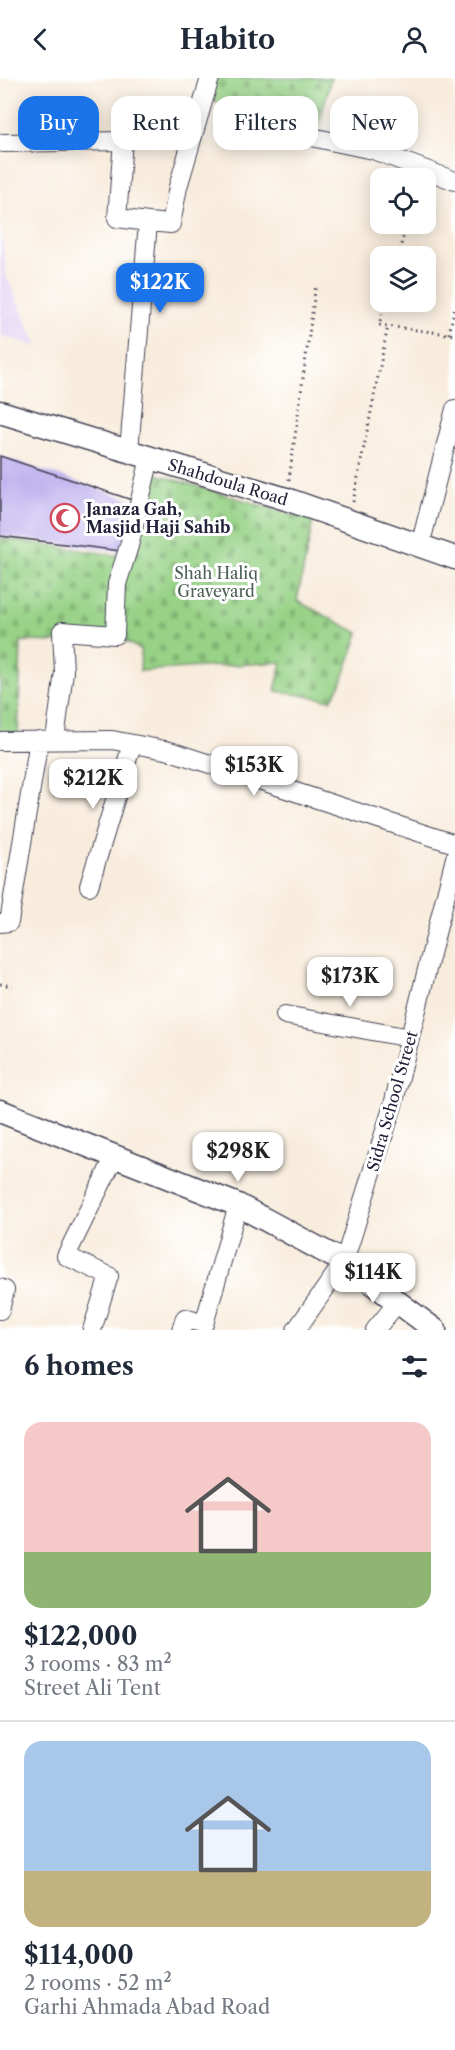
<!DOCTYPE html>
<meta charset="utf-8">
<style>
:root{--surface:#fff;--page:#f6f6f7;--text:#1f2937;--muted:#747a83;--line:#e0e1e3;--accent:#1a73e8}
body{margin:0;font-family:"Libre Caslon Text",serif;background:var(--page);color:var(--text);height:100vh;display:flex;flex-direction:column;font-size:22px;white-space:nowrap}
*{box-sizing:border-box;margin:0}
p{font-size:20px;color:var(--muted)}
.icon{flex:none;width:33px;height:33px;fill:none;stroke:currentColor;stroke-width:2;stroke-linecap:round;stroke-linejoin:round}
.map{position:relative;height:1252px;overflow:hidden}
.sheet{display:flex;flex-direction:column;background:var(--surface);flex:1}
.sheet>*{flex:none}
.guide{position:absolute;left:18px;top:18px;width:420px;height:54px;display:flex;gap:12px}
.tools{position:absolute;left:370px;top:90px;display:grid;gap:12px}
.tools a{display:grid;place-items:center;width:66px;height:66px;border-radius:12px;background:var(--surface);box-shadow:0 3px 15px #0003;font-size:30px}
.price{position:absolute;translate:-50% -51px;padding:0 14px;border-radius:12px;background:#fff;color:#222;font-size:20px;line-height:39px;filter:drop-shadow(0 2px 3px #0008)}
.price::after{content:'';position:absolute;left:50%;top:36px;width:18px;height:14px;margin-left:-9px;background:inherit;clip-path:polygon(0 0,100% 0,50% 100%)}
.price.active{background:var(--accent);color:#fff}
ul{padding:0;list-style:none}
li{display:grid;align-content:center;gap:12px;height:318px;padding:0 24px}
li+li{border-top:2px solid var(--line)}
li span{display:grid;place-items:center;height:186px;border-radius:18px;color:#555}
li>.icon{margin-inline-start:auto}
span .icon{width:108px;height:108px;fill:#fffc;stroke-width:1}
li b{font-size:26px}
h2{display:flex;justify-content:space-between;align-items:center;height:72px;padding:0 24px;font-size:26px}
.tag{padding:0 21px;border-radius:18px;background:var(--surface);box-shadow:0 3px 15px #0003;font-size:21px;line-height:54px}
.tag.active{background:var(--accent);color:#fff}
header{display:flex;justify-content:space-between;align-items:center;height:78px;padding:0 24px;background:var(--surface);font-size:27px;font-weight:700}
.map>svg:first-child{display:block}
.built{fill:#e2d4f3}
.cemetery{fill:url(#cemetery-stones);stroke:#5c7a60;stroke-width:1.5}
.building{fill:#b1a0ea}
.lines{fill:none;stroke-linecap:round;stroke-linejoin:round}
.minor-casing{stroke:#424053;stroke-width:20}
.tertiary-casing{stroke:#424053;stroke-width:25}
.path{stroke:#424053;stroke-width:3;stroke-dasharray:1.5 4.5;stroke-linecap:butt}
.minor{stroke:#fff;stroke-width:18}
.tertiary{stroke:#fff;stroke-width:22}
.labels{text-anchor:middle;stroke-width:6;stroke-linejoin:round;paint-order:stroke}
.street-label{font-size:16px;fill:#22223b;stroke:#fff}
.poi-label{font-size:16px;font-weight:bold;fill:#22223b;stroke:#fff;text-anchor:start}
.park-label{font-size:16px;fill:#4b6055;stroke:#fff}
</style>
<header><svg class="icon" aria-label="back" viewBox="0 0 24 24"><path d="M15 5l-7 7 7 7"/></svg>Habito<svg class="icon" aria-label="person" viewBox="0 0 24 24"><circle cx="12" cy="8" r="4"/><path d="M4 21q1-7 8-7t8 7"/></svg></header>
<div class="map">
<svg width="455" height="1252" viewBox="0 0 455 1252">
<defs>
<pattern id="cemetery-stones" width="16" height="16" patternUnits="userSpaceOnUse" patternTransform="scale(1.5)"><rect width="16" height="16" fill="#97d286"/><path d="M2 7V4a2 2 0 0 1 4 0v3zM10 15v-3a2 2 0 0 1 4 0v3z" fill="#82b475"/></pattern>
</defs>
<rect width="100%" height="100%" fill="#fff"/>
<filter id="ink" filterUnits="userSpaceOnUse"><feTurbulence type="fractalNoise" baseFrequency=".0167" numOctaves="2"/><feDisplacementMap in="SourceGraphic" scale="12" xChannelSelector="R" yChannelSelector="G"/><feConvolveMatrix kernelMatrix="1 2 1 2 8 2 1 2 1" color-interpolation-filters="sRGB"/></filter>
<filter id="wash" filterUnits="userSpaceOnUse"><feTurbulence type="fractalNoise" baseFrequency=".008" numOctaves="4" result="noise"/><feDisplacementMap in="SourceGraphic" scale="24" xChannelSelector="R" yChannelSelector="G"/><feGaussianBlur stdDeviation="1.35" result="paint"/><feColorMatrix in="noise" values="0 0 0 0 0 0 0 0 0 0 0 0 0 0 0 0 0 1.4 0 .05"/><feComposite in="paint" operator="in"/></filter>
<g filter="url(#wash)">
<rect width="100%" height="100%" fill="#f8ecdc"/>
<!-- built -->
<path class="built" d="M0,146l7,54 31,69 -38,-12z"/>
<!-- cemetery -->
<path class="cemetery" d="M210,0h121l-15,60 -8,7c-38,-10 -70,-31 -104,-51z
M153,395l160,48 -16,80 62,32 -18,51 -10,16 -56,-9 7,-29 -142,9 1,-21 -26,-15 -53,7 -41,-1 -3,100h-18v-203l135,20z"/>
<g id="blocks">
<!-- building -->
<path class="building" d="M0,378l135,45 -14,50 -121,-15z"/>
</g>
</g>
<g filter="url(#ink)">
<use href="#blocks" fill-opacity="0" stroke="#424053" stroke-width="1.5"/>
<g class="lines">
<!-- minor casing -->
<g class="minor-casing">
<path id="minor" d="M316,60l57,12 82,31
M3,65l120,-2 -6,77 31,4
M129,373l19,-229 23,2 7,-37 32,-109
M420,468l35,-137
M55,661l9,-67 -2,-41 53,4 2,-51 12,-38 21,-88
M0,663l112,-1 58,11 285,93
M89,808l43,-142
M0,845l9,-1 30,-182
M285,937l125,23
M0,1210l5,2 -5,20
M92,1252l17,-54 -43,-20 49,-100
M181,1252l4,-12 19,6 34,-119
M296,1252l48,-68 49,-157 62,-247
M375,1252l23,-28"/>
</g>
<!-- tertiary casing -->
<g class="tertiary-casing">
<path id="tertiary" d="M0,334l286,87 169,59
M0,1033l238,94 106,57 91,68"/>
</g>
<!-- path -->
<path class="path" d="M139,57l7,-34
M398,178l9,-32
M385,224l-6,23 76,10
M449,256l6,-28
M289,402l27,-196
M353,424l35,-176
M0,906l12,2"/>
<!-- minor -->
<use href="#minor" class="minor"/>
<!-- tertiary -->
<use href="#tertiary" class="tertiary"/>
</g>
</g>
<!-- icons -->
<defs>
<g id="mosque-ring" transform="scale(1.5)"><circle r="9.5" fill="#fff" stroke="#d1495b" stroke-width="1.5"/><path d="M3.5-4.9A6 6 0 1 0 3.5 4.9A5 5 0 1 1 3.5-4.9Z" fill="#d1495b"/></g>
</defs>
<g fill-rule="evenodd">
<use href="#mosque-ring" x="65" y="440"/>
</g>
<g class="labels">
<!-- street labels -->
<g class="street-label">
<text transform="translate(228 404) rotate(17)" y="6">Shahdoula Road</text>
<text transform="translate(392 1023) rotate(-74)" y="6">Sidra School Street</text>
</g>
<!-- poi labels -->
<g class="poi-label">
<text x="86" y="437">Janaza Gah,<tspan x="86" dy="18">Masjid Haji Sahib</tspan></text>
</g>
<!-- park labels -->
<g class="park-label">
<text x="216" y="501">Shah Haliq<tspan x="216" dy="18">Graveyard</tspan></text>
</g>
</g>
</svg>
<div class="tools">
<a><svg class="icon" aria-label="locate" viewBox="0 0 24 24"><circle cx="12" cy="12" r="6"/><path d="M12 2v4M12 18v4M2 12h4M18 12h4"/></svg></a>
<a><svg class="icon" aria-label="layers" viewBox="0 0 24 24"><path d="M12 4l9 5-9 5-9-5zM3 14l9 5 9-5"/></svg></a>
</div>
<b class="price active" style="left:160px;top:236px">$122K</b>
<b class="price" style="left:254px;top:719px">$153K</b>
<b class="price" style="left:93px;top:732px">$212K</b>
<b class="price" style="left:350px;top:930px">$173K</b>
<b class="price" style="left:238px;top:1105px">$298K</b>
<b class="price" style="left:373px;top:1226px">$114K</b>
<div class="guide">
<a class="tag active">Buy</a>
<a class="tag">Rent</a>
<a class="tag">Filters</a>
<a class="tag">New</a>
</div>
</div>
<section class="sheet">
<h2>6 homes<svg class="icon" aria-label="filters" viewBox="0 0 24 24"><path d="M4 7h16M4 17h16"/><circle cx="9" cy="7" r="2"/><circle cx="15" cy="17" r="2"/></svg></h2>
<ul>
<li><span style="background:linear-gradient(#f6c9c9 70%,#8fb573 0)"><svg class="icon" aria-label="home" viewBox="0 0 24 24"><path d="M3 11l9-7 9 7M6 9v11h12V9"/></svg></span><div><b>$122,000</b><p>3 rooms · 83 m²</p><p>Street Ali Tent</p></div></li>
<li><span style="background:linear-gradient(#a9c7e8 70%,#c2b280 0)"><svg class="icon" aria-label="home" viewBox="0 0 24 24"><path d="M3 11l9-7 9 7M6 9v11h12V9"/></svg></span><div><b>$114,000</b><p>2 rooms · 52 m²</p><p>Garhi Ahmada Abad Road</p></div></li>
</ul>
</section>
